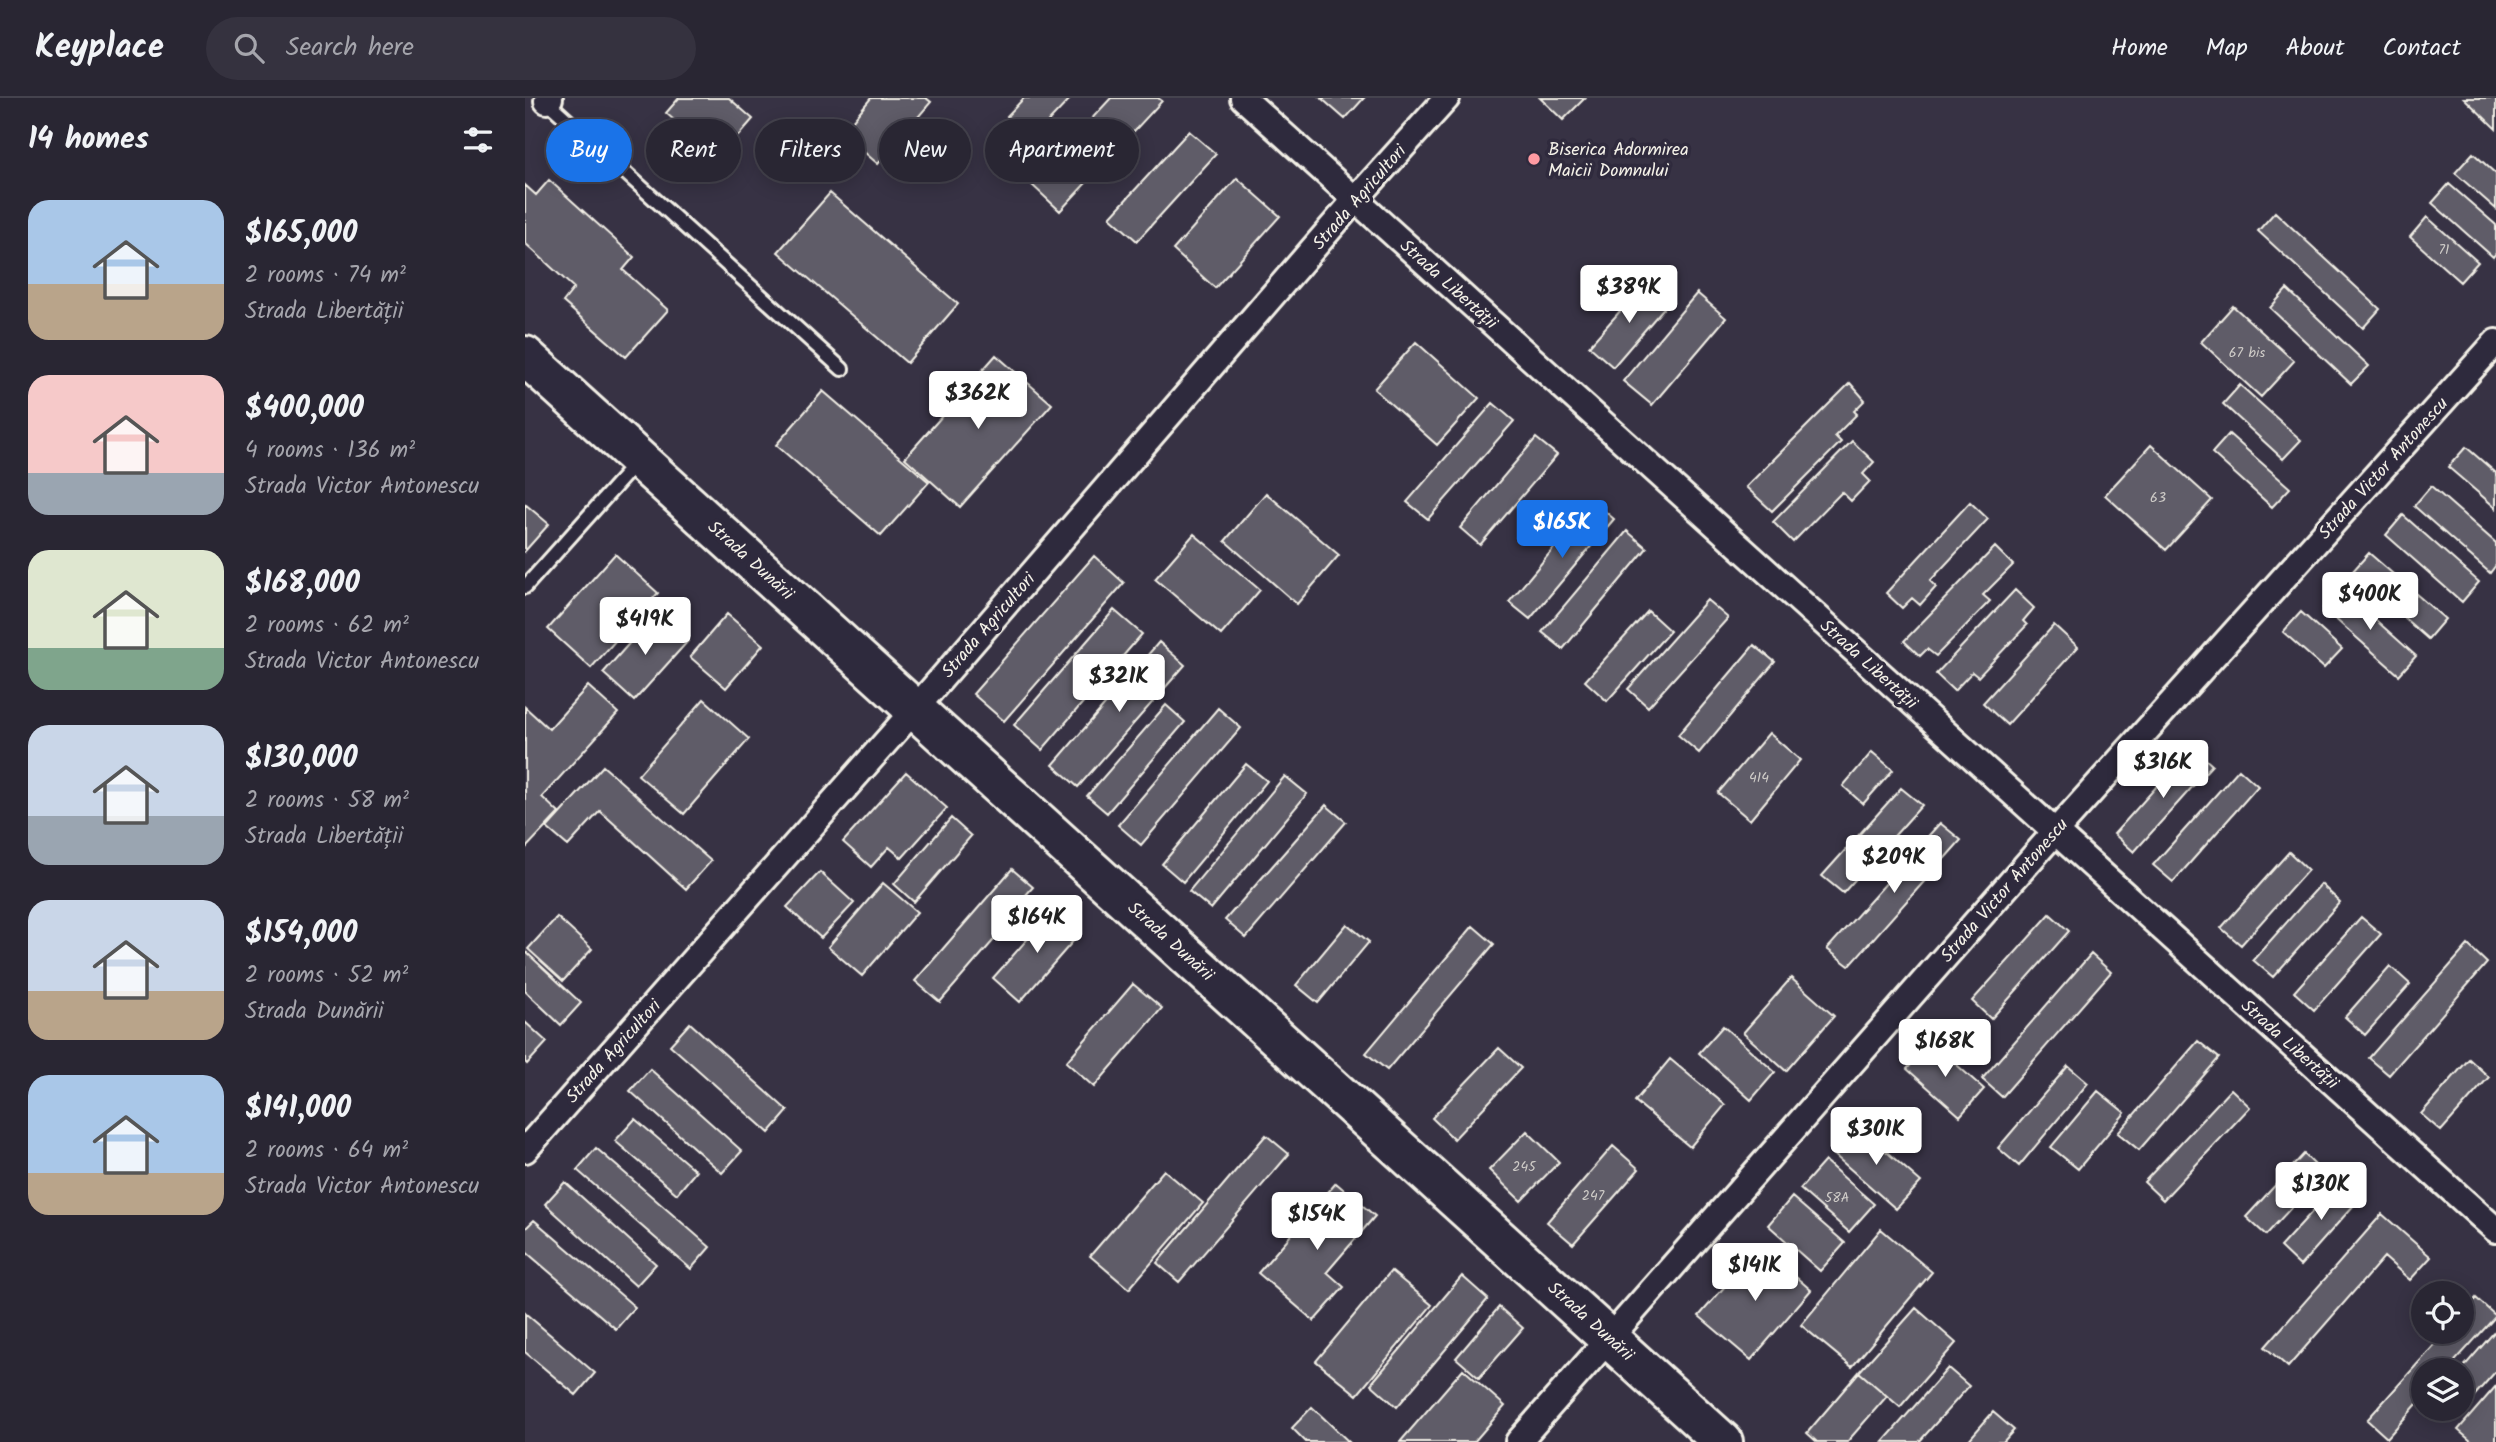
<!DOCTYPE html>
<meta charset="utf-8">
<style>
:root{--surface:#292633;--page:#35323f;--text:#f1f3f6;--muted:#a5a5ac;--line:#45434e;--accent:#1a73e8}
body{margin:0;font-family:Kalam,sans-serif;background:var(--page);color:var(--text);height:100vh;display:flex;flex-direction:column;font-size:26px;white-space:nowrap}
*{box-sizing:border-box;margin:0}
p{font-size:23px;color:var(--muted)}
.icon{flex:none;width:38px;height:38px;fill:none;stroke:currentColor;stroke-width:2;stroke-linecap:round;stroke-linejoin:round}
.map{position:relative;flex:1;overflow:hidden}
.panel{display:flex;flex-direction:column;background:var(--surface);width:525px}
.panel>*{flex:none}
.hud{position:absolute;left:21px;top:21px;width:665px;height:63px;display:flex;gap:14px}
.buttons{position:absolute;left:1886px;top:1183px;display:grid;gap:14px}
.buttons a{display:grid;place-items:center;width:63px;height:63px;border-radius:50%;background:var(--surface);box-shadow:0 4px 18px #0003,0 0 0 2px var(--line);font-size:35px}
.price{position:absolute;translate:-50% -60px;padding:0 16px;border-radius:7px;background:#fff;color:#222;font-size:23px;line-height:46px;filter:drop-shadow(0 2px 4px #0008)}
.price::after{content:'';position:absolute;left:50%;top:42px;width:21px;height:16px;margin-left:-10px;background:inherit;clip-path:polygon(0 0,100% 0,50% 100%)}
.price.active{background:var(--accent);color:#fff}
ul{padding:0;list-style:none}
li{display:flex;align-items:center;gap:21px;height:175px;padding:0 28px}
li span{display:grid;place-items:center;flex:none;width:196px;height:140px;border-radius:21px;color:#555}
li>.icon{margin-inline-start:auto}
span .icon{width:84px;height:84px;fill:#fffc;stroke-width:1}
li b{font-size:30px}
h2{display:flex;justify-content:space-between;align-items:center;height:84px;padding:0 28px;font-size:30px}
.pill{padding:0 24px;border-radius:32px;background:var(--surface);box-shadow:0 4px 18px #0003,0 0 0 2px var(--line);font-size:24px;line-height:63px}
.pill.active{background:var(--accent);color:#fff}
header{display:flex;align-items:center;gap:42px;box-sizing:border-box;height:98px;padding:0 35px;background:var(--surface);border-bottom:2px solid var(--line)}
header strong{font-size:33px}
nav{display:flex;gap:38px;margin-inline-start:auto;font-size:24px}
.search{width:490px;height:63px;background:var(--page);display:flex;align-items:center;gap:18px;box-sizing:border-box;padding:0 24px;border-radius:38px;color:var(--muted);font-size:26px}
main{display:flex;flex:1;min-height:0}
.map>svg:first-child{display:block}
.building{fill:#5f5c67;stroke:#f4f1e8;stroke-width:2}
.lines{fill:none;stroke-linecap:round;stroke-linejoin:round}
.lane-casing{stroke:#f4f1e8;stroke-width:18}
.street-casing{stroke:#f4f1e8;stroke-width:30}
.primary-casing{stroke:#f4f1e8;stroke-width:44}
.lane{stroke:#2f2a3d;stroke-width:12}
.street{stroke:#2f2a3d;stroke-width:24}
.primary{stroke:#2f2a3d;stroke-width:38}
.poi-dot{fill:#ff9aa2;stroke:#2f2a3d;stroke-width:2.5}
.labels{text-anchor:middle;stroke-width:7;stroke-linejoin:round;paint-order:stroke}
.number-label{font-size:14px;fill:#cfccc8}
.poi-label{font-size:18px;fill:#f4f1e8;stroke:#2f2a3d;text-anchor:start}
.street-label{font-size:18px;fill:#f4f1e8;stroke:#2f2a3d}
</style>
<header>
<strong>Keyplace</strong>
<div class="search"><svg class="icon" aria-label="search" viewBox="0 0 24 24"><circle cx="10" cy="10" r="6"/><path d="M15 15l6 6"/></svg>Search here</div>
<nav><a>Home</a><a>Map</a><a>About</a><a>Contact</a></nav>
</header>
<main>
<section class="panel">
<h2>14 homes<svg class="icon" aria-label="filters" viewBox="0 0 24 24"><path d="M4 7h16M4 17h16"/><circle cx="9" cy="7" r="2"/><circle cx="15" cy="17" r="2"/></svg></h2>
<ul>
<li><span style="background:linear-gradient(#a9c7e8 60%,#b9a48a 0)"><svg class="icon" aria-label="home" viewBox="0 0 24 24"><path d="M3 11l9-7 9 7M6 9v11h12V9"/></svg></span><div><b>$165,000</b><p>2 rooms · 74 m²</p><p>Strada Libertății</p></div></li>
<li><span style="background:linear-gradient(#f6c9c9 70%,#9aa5b1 0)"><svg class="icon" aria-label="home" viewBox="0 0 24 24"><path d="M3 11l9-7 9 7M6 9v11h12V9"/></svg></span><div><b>$400,000</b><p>4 rooms · 136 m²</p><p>Strada Victor Antonescu</p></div></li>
<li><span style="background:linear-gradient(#dfe7d0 70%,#7fa58c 0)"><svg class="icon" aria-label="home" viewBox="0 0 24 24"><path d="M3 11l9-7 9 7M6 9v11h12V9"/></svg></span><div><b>$168,000</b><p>2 rooms · 62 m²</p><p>Strada Victor Antonescu</p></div></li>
<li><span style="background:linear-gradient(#c9d6e8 65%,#9aa5b1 0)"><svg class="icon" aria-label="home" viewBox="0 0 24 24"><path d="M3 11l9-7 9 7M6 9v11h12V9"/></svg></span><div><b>$130,000</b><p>2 rooms · 58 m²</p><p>Strada Libertății</p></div></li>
<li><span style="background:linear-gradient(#c9d6e8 65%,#b9a48a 0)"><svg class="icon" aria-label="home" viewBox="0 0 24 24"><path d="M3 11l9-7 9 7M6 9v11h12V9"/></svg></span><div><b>$154,000</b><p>2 rooms · 52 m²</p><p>Strada Dunării</p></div></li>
<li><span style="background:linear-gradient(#a9c7e8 70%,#b9a48a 0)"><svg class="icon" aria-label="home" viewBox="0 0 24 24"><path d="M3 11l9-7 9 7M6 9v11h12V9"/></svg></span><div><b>$141,000</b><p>2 rooms · 64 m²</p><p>Strada Victor Antonescu</p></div></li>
</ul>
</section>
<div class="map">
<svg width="1971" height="1344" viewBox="0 0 1971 1344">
<rect width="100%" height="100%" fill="#373244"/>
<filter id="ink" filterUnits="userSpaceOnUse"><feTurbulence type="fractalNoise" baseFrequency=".0143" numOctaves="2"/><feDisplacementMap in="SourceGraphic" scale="14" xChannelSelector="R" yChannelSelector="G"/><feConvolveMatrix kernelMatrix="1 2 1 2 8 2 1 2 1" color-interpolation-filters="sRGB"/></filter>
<g filter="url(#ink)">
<!-- building -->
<path class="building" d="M154,0h50l24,21 -35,40 -52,-46z
M346,0h55l5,4 -53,62 -36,-31z
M499,0h47l-39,41 -25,-23z
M586,0h47l4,3 -102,110 -29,-27z
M796,0h43l-19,21z
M1015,0h45l-22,22z
M1939,0h32v31z
M664,33l27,23 -79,87 -27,-24z
M1948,55l23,21v35l-41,-36z
M712,80l43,38 -65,72 -42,-38z
M24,82l85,77 -11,13 45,40 -42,47 -63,-55 11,-14 -49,-45v-58l11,10z
M1924,86l47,41v28l-3,4 -61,-54z
M305,95l128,111 -51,59 -129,-111z
M1750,114l105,97 -17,19 -105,-97z
M1902,119l51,45 -18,20 -50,-45z
M1120,185l23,20 -55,64 -24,-21z
M1762,191l82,77 -18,18 -81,-76z
M1172,195l29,25 -74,87 -29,-24z
M1708,208l61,55 -33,36 -60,-55z
M891,244l63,56 -42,47 -63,-56z
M471,257l56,49 -92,103 -55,-49z
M1325,285l15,17 -11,11 3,3 -22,22 6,6 -69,69 -26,-24z
M1715,287l61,55 -18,19 -60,-55z
M298,293l106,91 -48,54 -105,-91z
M968,305l21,18 -86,98 -21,-17z
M1704,336l61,54 -18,19 -60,-54z
M1011,340l21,17 -77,90 -20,-17z
M1327,343l22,21 -11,12 7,7 -19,20 -9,-9 -49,50 -20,-20z
M1626,347l61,55 -46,50 -61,-55z
M1941,349l30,26v35l-48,-41z
M1906,388l65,57v22l-6,8 -76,-67z
M741,395l73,62 -42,49 -72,-63z
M1068,403l21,18 -84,100 -21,-17z
M1445,404l18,17 -58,62 6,6 -16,18 -8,-7 -10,10 -16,-15z
M0,406l24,20 -24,27z
M1878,417l76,67 -17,20 -76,-67z
M1102,433l20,17 -84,101 -21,-17z
M669,436l66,56 -39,45 -66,-56z
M1470,449l18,18 -30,30 7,6 -54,55 -9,-7 -7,7 -16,-15z
M1844,455l76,66 -17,20 -76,-67z
M90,456l43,39 -67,75 -43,-39z
M569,458l30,27 -120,138 -31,-27z
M1816,491l75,67 -17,19 -76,-67z
M1490,492l19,18 -11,13 4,4 -49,52 -6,-5 -18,19 -18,-17z
M1182,502l21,18 -80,89 -20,-18z
M589,512l28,24 -100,116 -28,-25z
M1123,513l22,20 -63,70 -22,-20z
M1776,514l41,37 -18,19 -41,-36z
M131,515l32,28 -54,60 -31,-28z
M202,516l36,31 -37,43 -36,-31z
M1529,527l24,22 -71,78 -24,-22z
M634,544l26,23 -107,122 -25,-22z
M1229,547l21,17 -76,91 -21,-18z
M63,588l30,27 -76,84 17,16 -34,36v-142l24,22z
M179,601l45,40 -65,75 -46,-39z
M641,607l19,17 -78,91 -20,-17z
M693,610l23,20 -100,117 -23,-20z
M1244,635l31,27 -50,60 -32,-27z
M1667,649l20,18 -78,87 -20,-18z
M1347,654l21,18 -30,34 -20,-18z
M721,666l21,17 -84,101 -21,-18z
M78,668l108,95 -25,28 -86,-78 -32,35 -21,-18z
M1714,671l19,17 -85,96 -20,-17z
M381,674l41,36 -45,50 -13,-11 -18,20 -28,-25z
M760,678l22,18 -96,115 -22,-18z
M1376,690l21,17 -79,88 -21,-17z
M801,707l20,17 -100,116 -21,-18z
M426,720l20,18 -57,66 -20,-18z
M1415,725l21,17 -112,126 -22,-17z
M1764,754l19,18 -67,75 -20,-17z
M487,771l21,18 -23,26 10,9 -15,17 -6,-5 -59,68 -25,-21z
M295,774l34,31 -33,35 -34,-31z
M358,785l34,29 -55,64 -34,-29z
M1796,786l19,18 -67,75 -20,-17z
M529,811l27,23 -61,70 -27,-24z
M1525,816l19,17 -78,88 -19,-18z
M32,819l35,32 -29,32 -35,-32z
M1836,819l20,17 -67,76 -20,-18z
M822,826l22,18 -51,61 -22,-18z
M948,828l21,18 -107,126 -21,-17z
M1943,847l19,18 -98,112 -20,-17z
M0,853l56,52 -20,22 -36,-34z
M1566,856l20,18 -109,125 -20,-18z
M1865,868l20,18 -45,51 -20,-18z
M1266,880l43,38 -48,55 -43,-38z
M608,886l29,24 -68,79 -28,-25z
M0,924l22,20 -20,22 -2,-2z
M165,925l98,88 -19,22 -99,-88z
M1198,928l52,46 -24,28 -52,-47z
M1673,943l21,17 -80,92 -21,-17z
M1406,944l53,47 -24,27 -53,-47z
M974,950l22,20 -67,71 -22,-21z
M1145,961l55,46 -35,42 -55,-46z
M1944,961l20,18 -48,54 -20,-17z
M1543,968l20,17 -69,83 -21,-18z
M125,971l92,82 -20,22 -92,-82z
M1706,991l19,18 -87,93 -19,-18z
M1573,993l27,22 -47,56 -27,-22z
M110,1021l61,52 -19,23 -62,-53z
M1331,1027l65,57 -25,27 -64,-56z
M1002,1033l32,31 -38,39 -32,-31z
M741,1037l23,19 -110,128 -22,-19z
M1088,1048l26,23 -66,75 -26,-22z
M71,1050l114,99 -19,22 -114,-99z
M1779,1056l19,19 -57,62 -20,-18z
M1300,1063l49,43 -25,28 -49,-43z
M639,1072l39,33 -74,86 -39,-33z
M1818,1080l19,18 -62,70 -20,-19z
M40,1084l91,82 -20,22 -91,-82z
M811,1085l39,33 -48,56 17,15 -30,34 -56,-48z
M1267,1099l53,46 -25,28 -52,-46z
M1857,1116l49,43 -21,23 -26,-23 -96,110 -23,-20z
M9,1122l101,87 -19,22 -91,-78v-22z
M1356,1131l51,43 -80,95 -51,-42z
M1235,1148l51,44 -60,70 -52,-44z
M866,1173l41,34 -75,90 -41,-34z
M937,1178l26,23 -91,108 -26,-23z
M1951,1200l20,18 -49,54h-23v26l-37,42 -20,-18 79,-88h16v-18z
M974,1209l24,21 -44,50 -23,-20z
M1391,1210l40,35 -56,64 -41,-35z
M0,1215l70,60 -19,22 -51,-43z
M1971,1232v41l-44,50 -14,-12h24l-1,-39z
M1423,1270l21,18 -50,56h-36z
M938,1271l42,37 -31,36h-74z
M1334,1274l28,24 -40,46h-30l-10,-9z
M1971,1288v56h-24l-14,-12z
M787,1309l37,35h-43l-14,-14z
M1468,1314l21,18 -11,12h-36z"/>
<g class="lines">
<!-- lane casing -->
<g class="lane-casing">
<path id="lane" d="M18,0l299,271
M0,489l112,-125"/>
</g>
<!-- street casing -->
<g class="street-casing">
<path id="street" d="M718,0l1253,1132
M22,3l3,-3
M0,1052l390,-441 440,-509 92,-102
M993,1344l537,-610 441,-490"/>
</g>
<!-- primary casing -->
<g class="primary-casing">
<path id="primary" d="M0,258l1198,1086"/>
</g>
<!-- lane -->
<use href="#lane" class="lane"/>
<!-- street -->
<use href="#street" class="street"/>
<!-- primary -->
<use href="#primary" class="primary"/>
</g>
</g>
<!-- markers -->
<circle class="poi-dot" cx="1009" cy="61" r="7"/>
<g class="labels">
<!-- number labels -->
<g class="number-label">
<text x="1919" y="156">71</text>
<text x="1722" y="259">67 bis</text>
<text x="1633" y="404">63</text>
<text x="1234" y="684">414</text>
<text x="999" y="1073">245</text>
<text x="1068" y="1102">247</text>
<text x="1312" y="1104">58A</text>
</g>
<!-- poi labels -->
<g class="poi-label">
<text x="1023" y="57">Biserica Adormirea<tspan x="1023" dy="21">Maicii Domnului</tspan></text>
</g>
<!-- street labels -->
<g class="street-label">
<text transform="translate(834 99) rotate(-49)" y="6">Strada Agricultori</text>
<text transform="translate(924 186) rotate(42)" y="6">Strada Libertății</text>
<text transform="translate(1858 370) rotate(-48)" y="6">Strada Victor Antonescu</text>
<text transform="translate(226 462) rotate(42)" y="6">Strada Dunării</text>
<text transform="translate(463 527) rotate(-49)" y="6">Strada Agricultori</text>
<text transform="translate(1344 566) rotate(42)" y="6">Strada Libertății</text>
<text transform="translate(1479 792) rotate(-49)" y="6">Strada Victor Antonescu</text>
<text transform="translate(646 843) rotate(42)" y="6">Strada Dunării</text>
<text transform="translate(1765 946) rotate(42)" y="6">Strada Libertății</text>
<text transform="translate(88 953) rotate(-48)" y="6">Strada Agricultori</text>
<text transform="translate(1066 1223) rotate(42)" y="6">Strada Dunării</text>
</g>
</g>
</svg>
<div class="buttons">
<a><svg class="icon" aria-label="locate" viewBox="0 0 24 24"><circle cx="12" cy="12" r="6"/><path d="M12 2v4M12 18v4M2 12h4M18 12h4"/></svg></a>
<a><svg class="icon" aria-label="layers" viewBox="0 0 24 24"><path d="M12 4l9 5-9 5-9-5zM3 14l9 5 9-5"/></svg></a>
</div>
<b class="price" style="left:1104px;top:227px">$389K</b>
<b class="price" style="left:453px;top:333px">$362K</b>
<b class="price active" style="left:1037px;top:462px">$165K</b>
<b class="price" style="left:1845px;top:534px">$400K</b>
<b class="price" style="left:120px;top:559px">$419K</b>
<b class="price" style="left:594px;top:616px">$321K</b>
<b class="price" style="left:1638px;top:702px">$316K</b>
<b class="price" style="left:1369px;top:797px">$209K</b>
<b class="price" style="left:512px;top:857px">$164K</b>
<b class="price" style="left:1420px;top:981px">$168K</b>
<b class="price" style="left:1351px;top:1069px">$301K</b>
<b class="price" style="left:1796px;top:1124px">$130K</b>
<b class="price" style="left:792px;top:1154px">$154K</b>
<b class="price" style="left:1230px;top:1205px">$141K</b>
<div class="hud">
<a class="pill active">Buy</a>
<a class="pill">Rent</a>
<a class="pill">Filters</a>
<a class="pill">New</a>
<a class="pill">Apartment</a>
</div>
</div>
</main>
